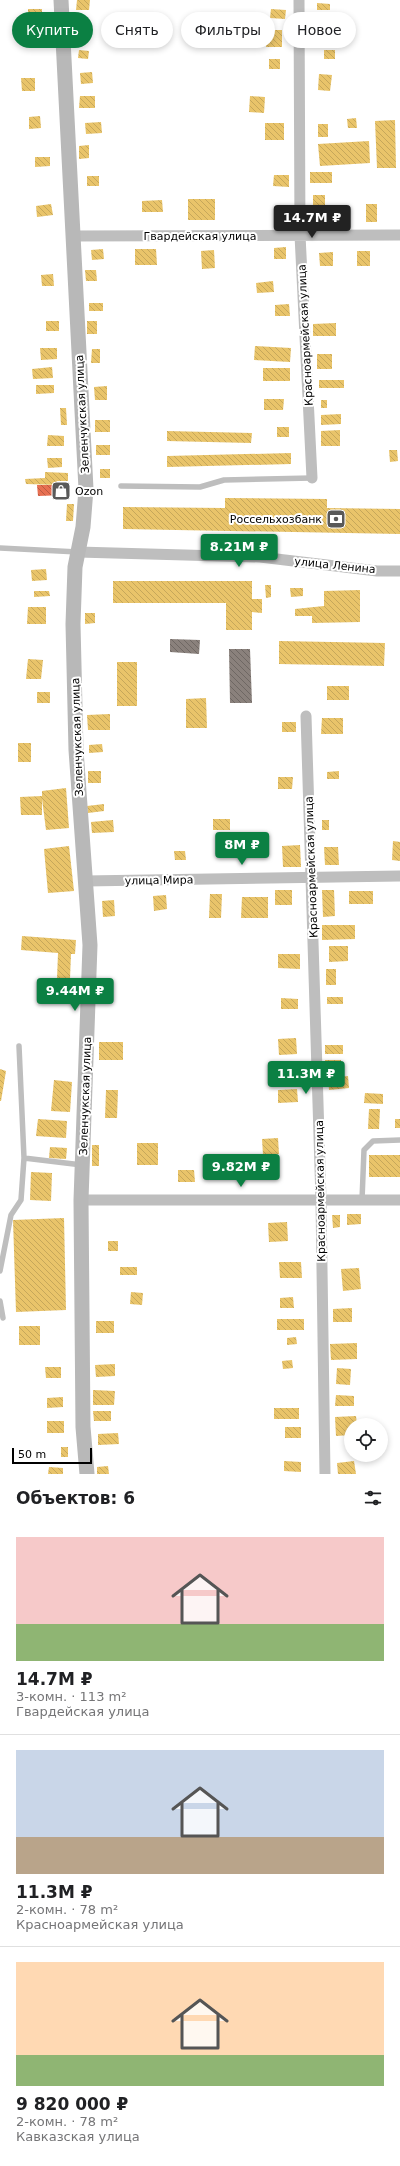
<!DOCTYPE html>
<html lang="ru">
<meta charset="utf-8">
<style>
:root{--surface:#fff;--page:#f6f6f6;--text:#202124;--muted:#757577;--line:#e0e0e0;--accent:#0b8043}
body{margin:0;font-family:"DejaVu Sans",sans-serif;background:var(--page);color:var(--text);height:100vh;display:flex;flex-direction:column;font-size:15px;white-space:nowrap}
*{box-sizing:border-box;margin:0}
p{font-size:13px;color:var(--muted)}
.icon{flex:none;width:22px;height:22px;fill:none;stroke:currentColor;stroke-width:2;stroke-linecap:round;stroke-linejoin:round}
.map{position:relative;height:1474px;overflow:hidden}
.side{display:flex;flex-direction:column;background:var(--surface);flex:1}
.side>*{flex:none}
.banner{position:absolute;left:12px;top:12px;width:376px;height:36px;display:flex;gap:8px}
.controls{position:absolute;left:344px;top:1418px;display:grid;gap:8px}
.controls a{display:grid;place-items:center;width:44px;height:44px;border-radius:50%;background:var(--surface);box-shadow:0 2px 6px #0003;font-size:20px}
.scale{position:absolute;left:12px;bottom:10px;width:80px;box-sizing:border-box;padding-left:4px;border:2px solid #000;border-top:0;font-size:11px;line-height:14px;white-space:nowrap;color:#000;-webkit-text-stroke:3px #fff;paint-order:stroke}
.price{position:absolute;translate:-50% -34px;padding:0 9px;border-radius:4px;background:var(--accent);color:#fff;font-size:13px;line-height:26px;filter:drop-shadow(0 1px 2px #0008)}
.price::after{content:'';position:absolute;left:50%;top:24px;width:12px;height:9px;margin-left:-6px;background:inherit;clip-path:polygon(0 0,100% 0,50% 100%)}
.price.current{background:#222;color:#fff}
ul{padding:0;list-style:none}
li{display:grid;align-content:center;gap:8px;height:212px;padding:0 16px}
li+li{border-top:1px solid var(--line)}
li span{display:grid;place-items:center;height:124px;border-radius:0px;color:#555}
li>.icon{margin-inline-start:auto}
span .icon{width:72px;height:72px;fill:#fffc;stroke-width:1}
li b{font-size:17px}
h2{display:flex;justify-content:space-between;align-items:center;height:48px;padding:0 16px;font-size:17px}
.chip{padding:0 14px;border-radius:18px;background:var(--surface);box-shadow:0 2px 6px #0003;font-size:14px;line-height:36px}
.chip.current{background:var(--accent);color:#fff}
.map>svg:first-child{display:block}
.homes{fill:url(#homes-back-hatch)}
.shops{fill:url(#shops-back-hatch)}
.industry{fill:url(#industry-back-hatch)}
.lines{fill:none;stroke-linecap:round;stroke-linejoin:round}
.lane{stroke:#bebebe;stroke-width:5.5}
.street{stroke:#bebebe;stroke-width:11}
.secondary{stroke:#b8b8b8;stroke-width:15}
.labels{text-anchor:middle;stroke-width:4;stroke-linejoin:round;paint-order:stroke}
.street-label{font-size:11px;fill:#000;stroke:#fff}
.poi-label{font-size:11px;fill:#000;stroke:#fff;text-anchor:start}
</style>
<div class="map">
<svg width="400" height="1474" viewBox="0 0 400 1474">
<defs>
<pattern id="homes-back-hatch" width="6" height="6" patternUnits="userSpaceOnUse"><rect width="6" height="6" fill="#e9c46a"/><path d="M-1 5l2 2M0 0l6 6M5-1l2 2" fill="none" stroke="#c6a75a"/></pattern>
<pattern id="shops-back-hatch" width="6" height="6" patternUnits="userSpaceOnUse"><rect width="6" height="6" fill="#e76f51"/><path d="M-1 5l2 2M0 0l6 6M5-1l2 2" fill="none" stroke="#b95941"/></pattern>
<pattern id="industry-back-hatch" width="6" height="6" patternUnits="userSpaceOnUse"><rect width="6" height="6" fill="#8a817c"/><path d="M-1 5l2 2M0 0l6 6M5-1l2 2" fill="none" stroke="#6e6763"/></pattern>
</defs>
<rect width="100%" height="100%" fill="#fff"/>
<!-- homes -->
<path class="homes" d="M77,0h13l-1,10h-13z
M317,3l13,1v6h-13z
M28,9h14v15h-14z
M271,9l15,1 -1,9 -15,-1z
M89,26v10l-12,1 -1,-10z
M318,28l12,2 -1,9 -12,-2z
M266,30h16v17h-16z
M79,50l10,1 -1,8 -10,-1z
M324,50h11v9h-11z
M269,59h11v10h-11z
M92,72l1,11 -12,1 -1,-11z
M319,74l13,1 -2,16 -12,-1z
M21,78h14v13h-13z
M80,96h15v12h-16z
M250,96l15,1 -1,16 -15,-1z
M40,116l1,12 -12,1v-12z
M356,118l1,10h-9l-1,-9z
M395,120l1,48h-19l-2,-47z
M101,122l1,11 -16,1 -1,-11z
M265,123h19v17h-19z
M318,124h10v13h-10z
M369,141l1,22 -50,3 -2,-22z
M89,145v13l-10,1v-13z
M35,157h15v9l-15,1z
M310,172h22v11h-22z
M274,175h15v12l-16,-1z
M87,176h12v10h-12z
M313,195h12v25l-12,-1z
M188,199h27v21h-27z
M162,200l1,12h-21v-11z
M51,204l2,11 -16,2 -1,-11z
M366,204h11v18h-11z
M286,247v12h-12v-11z
M103,249l1,10 -12,1 -1,-10z
M135,249h21l1,16h-22z
M214,250l1,18 -13,1 -1,-18z
M357,251h13v15h-13z
M333,252v14h-13l-1,-13z
M85,270h11l1,11h-11z
M53,274l1,12h-12l-1,-11z
M273,281l1,11 -17,1 -1,-10z
M89,303h14v8h-14z
M289,304l1,12h-15v-11z
M46,321h13v10h-13z
M87,321h10v13h-10z
M336,323v13h-23v-12z
M255,346l36,2 -1,14 -36,-2z
M40,348h17v11l-16,1z
M92,349h8v14h-9z
M317,354h15v15h-15z
M52,367l1,11 -20,1 -1,-10z
M263,368h27v13h-27z
M319,380h25v8h-25z
M36,385h18v8l-18,1z
M107,386v14h-12l-1,-13z
M264,399h20l-1,11h-19z
M321,400h6v8h-6z
M60,408h6l1,17h-6z
M341,414v10l-20,1v-10z
M95,420h15v12h-15z
M277,427h12v10h-12z
M340,430v16h-19v-15z
M167,431l85,2 -1,10 -84,-2z
M48,435l16,1v10h-17z
M96,445h14v10h-14z
M389,450h8l1,11 -8,1z
M291,453v11l-124,3v-11z
M47,458h15v9l-14,1z
M100,469h10v9h-10z
M45,472l23,1v8h-11v4l-31,-1 -1,-5 20,-1z
M225,498l102,1v9l73,1v25l-277,-5v-22l102,1z
M67,504h7l-1,17h-7z
M46,569l1,11 -15,1 -1,-11z
M113,581h139v18h10v14l-10,-1v18h-26v-27h-113z
M265,585h6v12l-5,1z
M290,588h13v8l-12,1z
M360,590v32l-48,1v-7h-17v-7l29,-3v-15z
M34,591h15l1,5 -16,1z
M28,607h18v17h-19z
M85,613h10v10l-10,1z
M279,641l106,2 -1,23 -105,-2z
M28,659l15,1 -2,19h-15z
M117,662h20v44h-20z
M327,686h22v14h-22z
M37,692h13v11h-13z
M206,698l1,30h-21v-29z
M110,714v16h-22l-1,-15z
M322,718h21v16h-22z
M282,722h14v10h-14z
M18,743h13v19h-13z
M102,744l1,8 -14,1v-8z
M88,771h13v12h-13z
M339,771v8h-12v-7z
M278,777h15l-1,12h-14z
M66,788l3,40 -23,2 -4,-31v16h-21l-1,-18 22,-1v-5z
M104,804v7l-16,2 -1,-7z
M213,819h17v11h-17z
M113,820l1,12 -22,1 -1,-11z
M322,820h7v10h-7z
M393,841l7,1v19l-8,-1z
M300,845l1,22h-18l-1,-21z
M69,846l5,45 -26,2 -4,-44z
M324,847h14l1,18h-14z
M174,851h11l1,9h-11z
M275,890h17v15h-17z
M322,890h12l1,26 -12,1z
M349,891h24v13h-24z
M210,894h12l-1,24h-12z
M166,895l1,14 -13,2 -1,-15z
M242,897h26v21h-27z
M114,900l1,16 -12,1 -1,-16z
M322,925h33v14l-33,1z
M22,936l54,4 -1,14h-4l-1,25h-13l1,-26 -37,-3z
M329,946h19v15l-19,1z
M278,954h22v15l-22,-1z
M326,969h10v16h-10z
M327,997h16v7h-16z
M281,998l17,1v10h-17z
M296,1038l1,16 -18,1 -1,-16z
M99,1042h24v18h-24z
M325,1045h18v9h-18z
M325,1060h16v11h-16z
M289,1067h12l-1,10 -11,-1z
M0,1069l6,2 -5,30h-1z
M348,1076l1,12 -20,2 -1,-12z
M54,1080l18,2 -2,30 -19,-1z
M297,1089l1,13 -20,1v-13z
M106,1090h12l-1,28h-12z
M365,1093l18,1v10l-19,-1z
M369,1109h11l-1,20h-11z
M38,1119l29,2 -1,17 -30,-2z
M395,1119h5v9h-5z
M278,1138l1,16 -16,1 -1,-16z
M137,1143h21v22h-21z
M92,1145h7v21h-7z
M50,1147l17,1 -1,11 -17,-1z
M369,1155h31v22h-31z
M178,1170h16l1,12h-17z
M31,1172l21,1 -1,28 -21,-1z
M347,1214h14v10l-14,1z
M332,1215h8v12l-7,1z
M64,1218l2,92 -50,2 -3,-92z
M287,1222l1,19 -19,1 -1,-19z
M108,1241h10v10h-10z
M279,1262h22l1,16h-22z
M120,1267h17v8h-17z
M359,1268l2,21 -18,2 -2,-22z
M131,1292l12,1 -1,12 -12,-1z
M293,1297l1,11h-14v-10z
M352,1308v14h-19v-13z
M277,1319h27v11h-27z
M96,1321h18v12h-18z
M19,1326h21v19h-21z
M296,1337l1,7 -10,1v-7z
M357,1343v16l-26,1 -1,-16z
M292,1360l1,8 -10,1 -1,-8z
M115,1364v12l-19,1 -1,-12z
M45,1367h16v11h-15z
M337,1368l14,1 -1,16 -14,-1z
M93,1390l22,1 -1,14h-21z
M336,1395l18,1v10h-19z
M63,1397v10l-16,1v-10z
M274,1408h25v11h-25z
M93,1411h18v10h-17z
M356,1416l1,9h-6v10l-15,1 -1,-19z
M47,1421h17v12h-17z
M285,1427h16v11h-16z
M118,1433l1,11 -21,1v-11z
M61,1447h7v10h-7z
M284,1461l17,1v10l-17,-1z
M354,1461l2,13h-18l-1,-11z
M108,1466l1,8h-12v-7z
M49,1467l14,1v6h-15z"/>
<!-- shops -->
<path class="shops" d="M37,485h29l1,10 -29,1z"/>
<!-- industry -->
<path class="industry" d="M170,639l30,1 -1,14 -29,-2z
M229,649h21l2,54h-22z"/>
<g class="lines">
<!-- lane -->
<path class="lane" d="M121,486l79,1 24,-7 88,-2
M0,548l78,4
M19,1046l5,112 58,7
M362,1200l2,-50 9,-9 27,-1
M0,1271l11,-56 10,-15 3,-42
M0,1301l3,17"/>
<!-- street -->
<path class="street" d="M299,0l1,235 12,243
M73,236l327,-1
M78,552l182,5 117,14h23
M306,716l15,484 4,274
M85,881l315,-5
M81,1200h319"/>
<!-- secondary -->
<path class="secondary" d="M61,0l25,489 -3,38 -8,40 -2,57 3,126 14,195 -9,255 2,227 4,47"/>
</g>
<!-- icons -->
<defs>
<g id="shop-square" transform="scale(1)"><rect x="-9" y="-9" width="18" height="18" rx="4" fill="#595959" stroke="#fff"/><path d="M-5-2.5h2.3a2.7 3.5 0 0 1 5.4 0H5L5.5 6h-11ZM-1.5-2.5h3a1.5 2.3 0 0 0-3 0Z" fill="#fff"/></g>
<g id="bank-square" transform="scale(1)"><rect x="-9" y="-9" width="18" height="18" rx="4" fill="#595959" stroke="#fff"/><path d="M-6-4H6V4H-6ZM0-2.3a2.3 2.3 0 1 0 0 4.6a2.3 2.3 0 1 0 0-4.6Z" fill="#fff"/></g>
</defs>
<g fill-rule="evenodd">
<use href="#shop-square" x="61" y="491"/>
<use href="#bank-square" x="336" y="519"/>
</g>
<g class="labels">
<!-- street labels -->
<g class="street-label">
<text x="200" y="240">Гвардейская улица</text>
<text transform="translate(305 335) rotate(-93)" y="4">Красноармейская улица</text>
<text transform="translate(82 414) rotate(-93)" y="4">Зеленчукская улица</text>
<text transform="translate(335 565) rotate(6)" y="4">улица Ленина</text>
<text transform="translate(77 737) rotate(-92)" y="4">Зеленчукская улица</text>
<text transform="translate(311 867) rotate(-92)" y="4">Красноармейская улица</text>
<text transform="translate(159 880) rotate(-1)" y="4">улица Мира</text>
<text transform="translate(85 1096) rotate(-88)" y="4">Зеленчукская улица</text>
<text transform="translate(320 1191) rotate(-91)" y="4">Красноармейская улица</text>
</g>
<!-- poi labels -->
<g class="poi-label">
<text x="75" y="495">Ozon</text>
<text x="322" y="523" text-anchor="end">Россельхозбанк</text>
</g>
</g>
</svg>
<div class="controls">
<a><svg class="icon" aria-label="locate" viewBox="0 0 24 24"><circle cx="12" cy="12" r="6"/><path d="M12 2v4M12 18v4M2 12h4M18 12h4"/></svg></a>
</div>
<div class="scale">50 m</div>
<b class="price current" style="left:312px;top:239px">14.7M ₽</b>
<b class="price" style="left:239px;top:568px">8.21M ₽</b>
<b class="price" style="left:242px;top:866px">8M ₽</b>
<b class="price" style="left:75px;top:1012px">9.44M ₽</b>
<b class="price" style="left:306px;top:1095px">11.3M ₽</b>
<b class="price" style="left:241px;top:1188px">9.82M ₽</b>
<div class="banner">
<a class="chip current">Купить</a>
<a class="chip">Снять</a>
<a class="chip">Фильтры</a>
<a class="chip">Новое</a>
</div>
</div>
<section class="side">
<h2>Объектов: 6<svg class="icon" aria-label="filters" viewBox="0 0 24 24"><path d="M4 7h16M4 17h16"/><circle cx="9" cy="7" r="2"/><circle cx="15" cy="17" r="2"/></svg></h2>
<ul>
<li><span style="background:linear-gradient(#f6c9c9 70%,#8fb573 0)"><svg class="icon" aria-label="home" viewBox="0 0 24 24"><path d="M3 11l9-7 9 7M6 9v11h12V9"/></svg></span><div><b>14.7M ₽</b><p>3-комн. · 113 m²</p><p>Гвардейская улица</p></div></li>
<li><span style="background:linear-gradient(#c9d6e8 70%,#b9a48a 0)"><svg class="icon" aria-label="home" viewBox="0 0 24 24"><path d="M3 11l9-7 9 7M6 9v11h12V9"/></svg></span><div><b>11.3M ₽</b><p>2-комн. · 78 m²</p><p>Красноармейская улица</p></div></li>
<li><span style="background:linear-gradient(#ffd9b3 75%,#8fb573 0)"><svg class="icon" aria-label="home" viewBox="0 0 24 24"><path d="M3 11l9-7 9 7M6 9v11h12V9"/></svg></span><div><b>9 820 000 ₽</b><p>2-комн. · 78 m²</p><p>Кавказская улица</p></div></li>
</ul>
</section>
